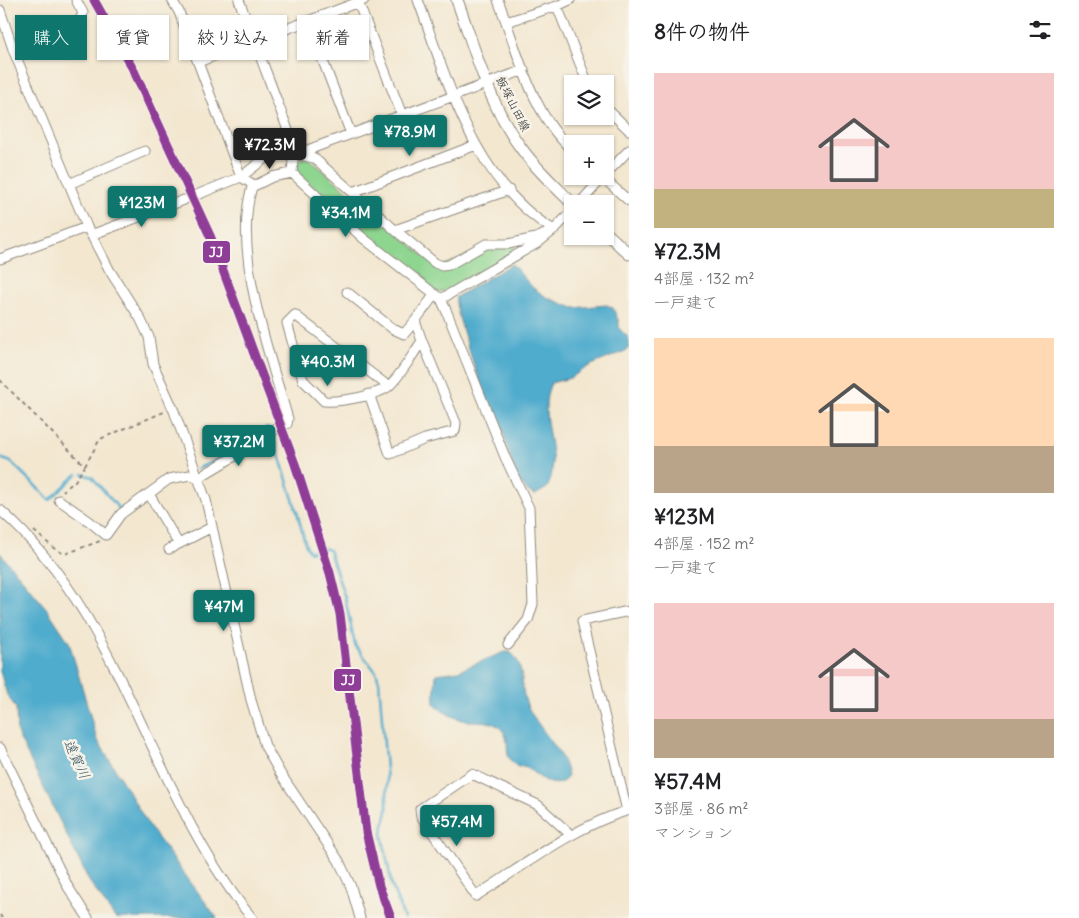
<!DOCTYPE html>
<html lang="ja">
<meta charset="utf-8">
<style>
:root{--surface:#fff;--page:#f6f6f6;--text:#202124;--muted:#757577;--accent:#0f766e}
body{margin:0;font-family:Delius,"Klee One",sans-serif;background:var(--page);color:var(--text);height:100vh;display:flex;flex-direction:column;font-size:19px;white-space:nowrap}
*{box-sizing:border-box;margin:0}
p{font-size:16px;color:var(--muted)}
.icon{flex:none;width:28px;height:28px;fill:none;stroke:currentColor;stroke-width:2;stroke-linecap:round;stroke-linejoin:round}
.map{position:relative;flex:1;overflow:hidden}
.panel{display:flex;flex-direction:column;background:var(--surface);width:450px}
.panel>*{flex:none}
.top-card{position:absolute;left:15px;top:15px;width:475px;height:45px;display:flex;gap:10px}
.tools{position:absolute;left:564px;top:75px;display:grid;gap:10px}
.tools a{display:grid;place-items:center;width:50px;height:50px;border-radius:0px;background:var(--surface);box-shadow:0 1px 4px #0004;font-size:25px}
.price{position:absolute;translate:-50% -42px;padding:0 11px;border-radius:5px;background:var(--accent);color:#fff;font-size:16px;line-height:32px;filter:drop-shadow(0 1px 2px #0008)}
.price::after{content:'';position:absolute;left:50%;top:30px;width:15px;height:11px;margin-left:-8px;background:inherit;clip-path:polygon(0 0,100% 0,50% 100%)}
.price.current{background:#222;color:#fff}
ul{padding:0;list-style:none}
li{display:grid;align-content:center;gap:10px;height:265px;padding:0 25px}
li span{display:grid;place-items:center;height:155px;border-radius:0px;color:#555}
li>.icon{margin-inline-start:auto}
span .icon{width:90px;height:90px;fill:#fffc;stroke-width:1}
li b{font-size:21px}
h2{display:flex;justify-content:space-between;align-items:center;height:60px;padding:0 25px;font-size:21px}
.chip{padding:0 18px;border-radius:0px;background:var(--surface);box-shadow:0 1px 4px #0004;font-size:18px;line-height:45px}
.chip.current{background:var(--accent);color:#fff}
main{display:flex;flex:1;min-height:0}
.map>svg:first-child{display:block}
.green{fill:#8ed590;stroke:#5c805e}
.water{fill:#4faccd;stroke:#3d6c7c}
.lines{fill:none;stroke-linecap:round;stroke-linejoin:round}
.stream{stroke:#4faccd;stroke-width:2.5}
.minor-casing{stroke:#8f897e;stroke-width:11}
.secondary-casing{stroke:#8f897e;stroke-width:13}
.path{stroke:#8f897e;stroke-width:2;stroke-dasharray:4 4;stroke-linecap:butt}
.minor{stroke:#fff;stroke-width:9}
.secondary{stroke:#fff;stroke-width:11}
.rail-1-casing{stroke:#f7f3e8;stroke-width:12}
.rail-1{stroke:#8f3e97;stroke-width:9}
.labels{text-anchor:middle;stroke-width:5;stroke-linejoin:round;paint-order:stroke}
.street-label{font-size:12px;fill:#2b2b2b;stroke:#f7f3e8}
.water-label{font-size:14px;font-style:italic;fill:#385864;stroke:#f7f3e8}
.line-badge{stroke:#f7f3e8;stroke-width:2}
.badge-label{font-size:14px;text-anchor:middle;font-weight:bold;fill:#fff}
</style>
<main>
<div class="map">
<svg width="629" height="918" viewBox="0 0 629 918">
<rect width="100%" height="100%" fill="#f7f3e8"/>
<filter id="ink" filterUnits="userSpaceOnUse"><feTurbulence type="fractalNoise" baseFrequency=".02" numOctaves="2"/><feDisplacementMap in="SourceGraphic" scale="10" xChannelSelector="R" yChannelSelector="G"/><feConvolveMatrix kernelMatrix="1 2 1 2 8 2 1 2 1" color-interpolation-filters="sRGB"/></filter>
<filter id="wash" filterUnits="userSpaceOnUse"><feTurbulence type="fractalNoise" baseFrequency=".0096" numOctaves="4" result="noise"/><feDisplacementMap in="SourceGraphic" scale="20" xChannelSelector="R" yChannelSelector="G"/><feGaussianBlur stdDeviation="1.12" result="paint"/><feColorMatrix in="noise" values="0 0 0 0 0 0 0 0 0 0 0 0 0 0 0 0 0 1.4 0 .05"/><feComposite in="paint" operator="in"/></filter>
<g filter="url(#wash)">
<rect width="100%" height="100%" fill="#f3e7d0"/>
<!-- green -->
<path class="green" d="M308,158l130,110 48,-21 28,-1 2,4 -71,42h-8l-72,-57 -66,-61 -2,-5 1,-9z"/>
<!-- water -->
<path class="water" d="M512,264l21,24 15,10 26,10 33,-3 6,3 6,14v6c7,10 10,4 10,20l-4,3 -36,15 -19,12 -19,5c-16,34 13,73 -4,105l-12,7c-22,-7 -27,-52 -34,-70 -2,-6 -6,-8 -8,-13 -8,-13 -41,-106 -37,-115z
M0,553l47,56 22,33 28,97 52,87 68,92h-102l-26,-37 -72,-148 -1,-25 -9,-13 -7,-24z
M504,652h6c15,12 10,30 15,47 8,27 38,47 43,77 -12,18 -30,0 -43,-10l-7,1c-18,-11 -5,-24 -16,-37 -10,-11 -21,-8 -33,-9 -13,-1 -26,-9 -35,-17l2,-30 22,-3z"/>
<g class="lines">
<!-- stream -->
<path class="stream" d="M242,447l24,-19 5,1 26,83 9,34 4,6 9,-3
M0,458l11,4 39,38 27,-26
M197,469l38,-18
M83,474l9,3 28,33 2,-2
M324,548l5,2 16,48 10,47 21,27 3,9 8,101v28l-5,24 10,52 12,32"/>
</g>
</g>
<g filter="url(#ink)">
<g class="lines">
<!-- minor casing -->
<g class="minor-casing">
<path id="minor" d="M172,0l7,12 62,165 13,8
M239,0l58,154
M418,0c30,81 56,183 136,230l-15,12 -98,57
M498,0c20,51 32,112 74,150
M570,0l-13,6 31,78
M358,2l44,113
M0,10l14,42 73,175 23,44 30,47 9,19 4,27 21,47 32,89 45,200 14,46 15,27 59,88 12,26 9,31
M308,22l43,112
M506,22l51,-16
M15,53c15,-7 64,-23 68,-40l-7,-13
M198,62l166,-62
M605,107l24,23
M292,173l1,-14 4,-5 227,-84
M605,175l24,-25
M601,176l28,25
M69,184l76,-33
M353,192l123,-47
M199,194l42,-17 23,-18 13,-5h20l17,4 81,72 40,33 7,3 7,-1 37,-21h22l28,-6 18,-8 18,-19
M579,204l25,-28
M395,230l114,-40
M91,235l93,-35
M0,259l87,-32
M347,292l46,37 11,5 11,-13
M388,386l-93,-71 -8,8 16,57 21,21c16,1 53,-5 65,-15 13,-12 23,-31 33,-45l-7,-20 20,-27
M369,394l21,60 35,-15 30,-8 1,-8 -34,-82
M149,494l29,49
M59,500l30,21 17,14 15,-21 48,-35 21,-4 8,3 52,-31 15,-13 22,-10 1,-5c-18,-64 -56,-167 -36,-232l20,-10 20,-4 71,65 78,61 5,11 59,147 24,51 4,96 -5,16 -20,25
M0,510c125,109 149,284 252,408
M169,549l43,-22
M0,748l68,139 20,31
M627,811l-45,-190 47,-10
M571,835l-33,-30 -66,-31 -52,35 1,7 55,80c49,-31 97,-69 153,-86"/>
</g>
<!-- secondary casing -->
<g class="secondary-casing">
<path id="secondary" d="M457,0c18,50 32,105 64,148 15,21 34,38 52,56
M605,232l24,22"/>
</g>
<!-- path -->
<path class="path" d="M0,380l85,86 -10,15 -12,10
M85,466l15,-27 64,-27
M34,531l22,19 9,4 35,-13
M0,915l2,3"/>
<!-- minor -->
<use href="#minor" class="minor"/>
<!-- secondary -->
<use href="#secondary" class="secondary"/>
<!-- rail-1 casing -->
<g class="rail-1-casing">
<path id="rail-1" d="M94,0l40,71 77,167 84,226 35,109 10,41 26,218 13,54 12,32"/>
</g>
<!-- rail-1 -->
<use href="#rail-1" class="rail-1"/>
</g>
</g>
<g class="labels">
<!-- street labels -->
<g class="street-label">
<text transform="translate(513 104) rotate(63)" y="4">飯塚山田線</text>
</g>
<!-- water labels -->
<g class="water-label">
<text transform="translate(77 759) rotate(65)" y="5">遠賀川</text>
</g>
</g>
<g class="line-badge">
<rect x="202" y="240" width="29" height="24" rx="5" fill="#8f3e97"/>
<rect x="333" y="668" width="29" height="24" rx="5" fill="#8f3e97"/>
</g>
<g class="badge-label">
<text x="216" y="257">JJ</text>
<text x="348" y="685">JJ</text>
</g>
</svg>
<div class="tools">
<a><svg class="icon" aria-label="layers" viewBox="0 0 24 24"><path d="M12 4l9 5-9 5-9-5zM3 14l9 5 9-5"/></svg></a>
<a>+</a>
<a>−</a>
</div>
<b class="price" style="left:410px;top:157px">¥78.9M</b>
<b class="price current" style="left:270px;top:170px">¥72.3M</b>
<b class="price" style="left:142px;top:228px">¥123M</b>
<b class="price" style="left:346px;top:238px">¥34.1M</b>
<b class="price" style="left:328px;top:387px">¥40.3M</b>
<b class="price" style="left:239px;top:467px">¥37.2M</b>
<b class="price" style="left:224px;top:632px">¥47M</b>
<b class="price" style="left:457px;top:847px">¥57.4M</b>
<div class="top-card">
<a class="chip current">購入</a>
<a class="chip">賃貸</a>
<a class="chip">絞り込み</a>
<a class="chip">新着</a>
</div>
</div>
<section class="panel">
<h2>8件の物件<svg class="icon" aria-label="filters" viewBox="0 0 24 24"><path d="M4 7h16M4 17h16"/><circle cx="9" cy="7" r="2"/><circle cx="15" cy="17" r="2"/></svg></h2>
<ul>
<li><span style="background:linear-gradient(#f6c9c9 75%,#c2b280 0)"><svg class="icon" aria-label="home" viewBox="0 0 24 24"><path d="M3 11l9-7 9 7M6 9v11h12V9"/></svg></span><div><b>¥72.3M</b><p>4部屋 · 132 m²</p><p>一戸建て</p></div></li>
<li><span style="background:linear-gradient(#ffd9b3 70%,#b9a48a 0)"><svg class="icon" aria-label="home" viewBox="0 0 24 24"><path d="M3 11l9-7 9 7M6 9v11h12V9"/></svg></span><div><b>¥123M</b><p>4部屋 · 152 m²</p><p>一戸建て</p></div></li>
<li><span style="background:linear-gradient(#f6c9c9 75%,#b9a48a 0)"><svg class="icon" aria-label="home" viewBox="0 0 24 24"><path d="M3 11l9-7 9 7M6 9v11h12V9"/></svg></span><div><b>¥57.4M</b><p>3部屋 · 86 m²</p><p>マンション</p></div></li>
</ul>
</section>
</main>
